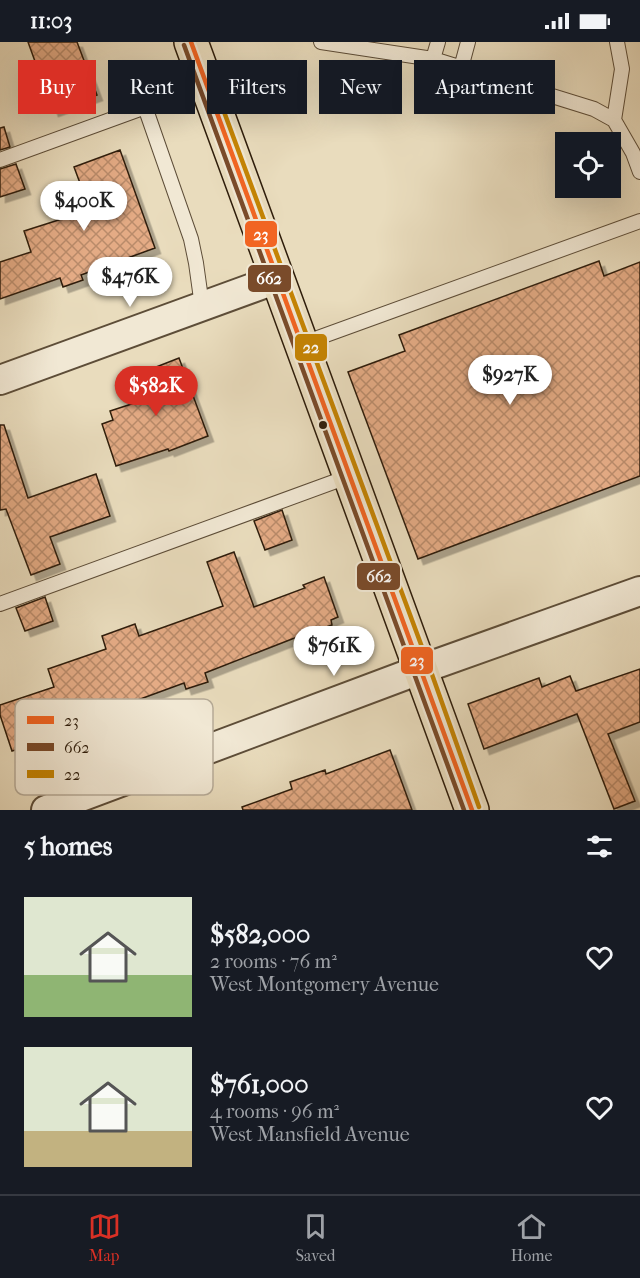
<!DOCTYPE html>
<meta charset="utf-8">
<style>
:root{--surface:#171b24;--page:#20242c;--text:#f1f3f6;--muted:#9ea1a6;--line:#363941;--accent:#d93025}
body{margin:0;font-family:"IM FELL French Canon",serif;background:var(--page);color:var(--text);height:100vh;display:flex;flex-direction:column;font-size:22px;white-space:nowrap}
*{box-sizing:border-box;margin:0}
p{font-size:20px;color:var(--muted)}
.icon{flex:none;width:33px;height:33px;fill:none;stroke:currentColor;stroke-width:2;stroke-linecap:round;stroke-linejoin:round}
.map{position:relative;height:768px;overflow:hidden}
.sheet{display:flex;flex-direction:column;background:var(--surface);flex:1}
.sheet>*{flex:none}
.hud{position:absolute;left:18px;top:18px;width:604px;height:54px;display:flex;gap:12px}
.tools{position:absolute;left:555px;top:90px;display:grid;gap:12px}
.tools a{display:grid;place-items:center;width:66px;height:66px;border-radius:0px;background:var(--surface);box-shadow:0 6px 24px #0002;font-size:30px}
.price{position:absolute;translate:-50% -51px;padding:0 14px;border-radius:21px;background:#fff;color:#222;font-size:20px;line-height:39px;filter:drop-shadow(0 2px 3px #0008)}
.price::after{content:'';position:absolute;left:50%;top:36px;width:18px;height:14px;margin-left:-9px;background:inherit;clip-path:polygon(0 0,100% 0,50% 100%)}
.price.active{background:var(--accent);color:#fff}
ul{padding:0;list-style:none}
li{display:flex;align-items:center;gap:18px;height:150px;padding:0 24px}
li span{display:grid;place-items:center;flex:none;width:168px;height:120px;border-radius:0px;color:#555}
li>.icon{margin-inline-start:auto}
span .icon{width:72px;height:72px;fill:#fffc;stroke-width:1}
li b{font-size:26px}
h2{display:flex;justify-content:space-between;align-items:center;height:72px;padding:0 24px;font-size:26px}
.pill{padding:0 21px;border-radius:0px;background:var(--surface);box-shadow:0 6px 24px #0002;font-size:21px;line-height:54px}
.pill.active{background:var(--accent);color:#fff}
.status{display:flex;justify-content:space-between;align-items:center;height:42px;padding:0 30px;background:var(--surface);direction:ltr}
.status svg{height:16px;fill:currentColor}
.tabs{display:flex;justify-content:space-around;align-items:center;height:84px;border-top:2px solid var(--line);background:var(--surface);font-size:16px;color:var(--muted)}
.tabs a{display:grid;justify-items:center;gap:3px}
.tabs .active{color:var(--accent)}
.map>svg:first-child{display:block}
.building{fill:url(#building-cross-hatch);stroke:#2e1d0b;stroke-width:1.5;filter:url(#shadow)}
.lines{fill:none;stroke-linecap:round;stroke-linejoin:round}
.service-casing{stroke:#5d4d38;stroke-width:16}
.minor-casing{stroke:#5d4d38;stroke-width:32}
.primary-casing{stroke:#2e1d0b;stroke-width:36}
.service{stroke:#f1e8d4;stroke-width:14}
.minor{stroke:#f1e8d4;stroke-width:28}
.primary{stroke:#e9dcbd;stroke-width:33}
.bus-1-casing{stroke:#f1e8d4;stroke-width:9}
.bus-2-casing{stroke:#f1e8d4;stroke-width:9}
.bus-3-casing{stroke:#f1e8d4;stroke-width:9}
.bus-1{stroke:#f26522;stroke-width:4.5}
.bus-2{stroke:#7a4b2a;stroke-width:4.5}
.bus-3{stroke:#c58403;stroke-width:4.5}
.bus-dot{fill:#2e1d0b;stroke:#f1e8d4;stroke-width:2}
.key{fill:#f1e8d4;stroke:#b6ab98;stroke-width:1.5}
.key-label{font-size:16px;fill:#2e1d0b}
.line-badge{stroke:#f1e8d4;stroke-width:2}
.badge-label{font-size:16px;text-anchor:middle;font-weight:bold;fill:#fff}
</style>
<div class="status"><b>11:03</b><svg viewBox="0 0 49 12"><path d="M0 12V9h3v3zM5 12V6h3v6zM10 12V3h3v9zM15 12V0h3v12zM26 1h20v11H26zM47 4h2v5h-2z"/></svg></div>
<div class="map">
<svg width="640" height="768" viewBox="0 0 640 768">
<defs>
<pattern id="building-cross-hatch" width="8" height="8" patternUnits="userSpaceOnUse" patternTransform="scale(1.5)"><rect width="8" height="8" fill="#e4ab85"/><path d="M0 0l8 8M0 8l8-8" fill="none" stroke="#b98b6b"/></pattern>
<filter id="shadow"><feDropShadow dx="5.5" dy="5.5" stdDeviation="0" flood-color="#0004"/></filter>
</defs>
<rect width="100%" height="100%" fill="#e9dcbd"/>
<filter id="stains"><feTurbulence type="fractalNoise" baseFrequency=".00333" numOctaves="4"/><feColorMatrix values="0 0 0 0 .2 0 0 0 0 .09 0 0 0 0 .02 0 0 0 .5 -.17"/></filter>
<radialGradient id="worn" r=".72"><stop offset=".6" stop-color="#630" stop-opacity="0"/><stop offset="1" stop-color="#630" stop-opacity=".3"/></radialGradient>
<!-- building -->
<path class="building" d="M28,0h49l20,53 -44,16z
M4,85l6,20 -10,3v-22z
M120,108l35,98 -74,27 2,5 -20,7 -3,-9 -60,21v-37l31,-10 -7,-21 66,-21 -16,-43z
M16,122l9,25 -25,8v-28z
M599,219l5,15 36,-14v214l-222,83 -70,-187 57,-21 -6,-16z
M179,316l29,78 -39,15 -1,-2 -52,17 -14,-42 11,-4 -3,-9 40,-13 -9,-25z
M0,383h4l24,73 68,-24 14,42 -60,21 10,27 -29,11 -25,-66 -6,1z
M282,468l10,30 -27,10 -11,-29z
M234,510l20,55 51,-19 -2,-3 21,-8 14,40 -7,3 1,5 -40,14 -87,34 3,9 -22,7 -2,-6 -142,52 2,6 -32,10 -12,-36v-10l54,-18 -6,-18 58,-20 -4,-13 33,-12 4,12 84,-30 -16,-44z
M45,555l8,24 -28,10 -9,-23z
M640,627v53l-32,12 27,67 -21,8 -37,-95 -93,35 -16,-45 71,-26 3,9 28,-11 6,15z
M390,708l22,60h-169l-1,-3 50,-18 -2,-7 35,-12 1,4z"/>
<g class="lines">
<!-- service casing -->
<g class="service-casing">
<path id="service" d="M321,0l112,17 5,-17
M433,17l161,50 20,11 19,33 7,19
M461,26l7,-26
M145,65l46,132 5,24 6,43
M614,78l8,-51 -5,-27
M0,118l206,-75
M301,302l339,-123
M0,562l350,-128"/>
</g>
<!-- minor casing -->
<g class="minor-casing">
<path id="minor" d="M0,338l277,-101
M46,768l376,-141 218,-78"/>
</g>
<!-- primary casing -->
<g class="primary-casing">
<path id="primary" d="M191,0c92,257 189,511 281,768"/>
</g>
<!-- service -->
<use href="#service" class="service"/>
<!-- minor -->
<use href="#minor" class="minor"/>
<!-- primary -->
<use href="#primary" class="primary"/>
<!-- bus-1 casing -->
<g class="bus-1-casing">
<path id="bus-1" d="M191,0l281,768"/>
</g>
<!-- bus-2 casing -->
<g class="bus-2-casing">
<path id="bus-2" d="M184,3l280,765"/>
</g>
<!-- bus-3 casing -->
<g class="bus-3-casing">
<path id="bus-3" d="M213,40l216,584 50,141"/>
</g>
<!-- bus-1 -->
<use href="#bus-1" class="bus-1"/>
<!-- bus-2 -->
<use href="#bus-2" class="bus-2"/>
<!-- bus-3 -->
<use href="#bus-3" class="bus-3"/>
</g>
<!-- markers -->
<circle class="bus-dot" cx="323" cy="383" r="5"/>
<!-- legend -->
<rect x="15" y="657" width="198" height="96" rx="9" class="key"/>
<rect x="27" y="674" width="27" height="8" fill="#f26522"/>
<rect x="27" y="701" width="27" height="8" fill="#7a4b2a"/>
<rect x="27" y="728" width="27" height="8" fill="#c58403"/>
<g class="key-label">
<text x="64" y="684">23</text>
<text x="64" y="711">662</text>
<text x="64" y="738">22</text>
</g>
<g class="line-badge">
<rect x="244" y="178" width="34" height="28" rx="6" fill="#f26522"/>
<rect x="247" y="222" width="45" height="29" rx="6" fill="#7a4b2a"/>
<rect x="294" y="291" width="34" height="29" rx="6" fill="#c58403"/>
<rect x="356" y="520" width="45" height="29" rx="6" fill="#7a4b2a"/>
<rect x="400" y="604" width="34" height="29" rx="6" fill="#f26522"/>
</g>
<g class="badge-label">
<text x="261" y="198">23</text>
<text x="269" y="242">662</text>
<text x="311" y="311">22</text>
<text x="379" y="540">662</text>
<text x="417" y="624">23</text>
</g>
<rect width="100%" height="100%" filter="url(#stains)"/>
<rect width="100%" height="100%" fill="url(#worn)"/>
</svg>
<div class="tools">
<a><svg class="icon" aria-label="locate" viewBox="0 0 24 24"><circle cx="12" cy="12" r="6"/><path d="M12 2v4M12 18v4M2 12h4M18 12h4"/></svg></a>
</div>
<b class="price" style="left:84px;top:190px">$400K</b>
<b class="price" style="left:130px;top:266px">$476K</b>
<b class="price" style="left:510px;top:364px">$927K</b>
<b class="price active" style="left:156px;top:375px">$582K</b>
<b class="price" style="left:334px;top:635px">$761K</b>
<div class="hud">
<a class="pill active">Buy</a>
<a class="pill">Rent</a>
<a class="pill">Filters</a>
<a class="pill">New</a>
<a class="pill">Apartment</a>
</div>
</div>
<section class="sheet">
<h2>5 homes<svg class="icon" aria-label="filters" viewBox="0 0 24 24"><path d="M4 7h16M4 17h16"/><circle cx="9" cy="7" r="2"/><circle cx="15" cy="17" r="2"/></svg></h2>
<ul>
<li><span style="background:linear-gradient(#dfe7d0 65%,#8fb573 0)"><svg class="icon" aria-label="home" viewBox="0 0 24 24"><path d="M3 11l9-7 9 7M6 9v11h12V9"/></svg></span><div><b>$582,000</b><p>2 rooms · 76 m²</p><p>West Montgomery Avenue</p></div><svg class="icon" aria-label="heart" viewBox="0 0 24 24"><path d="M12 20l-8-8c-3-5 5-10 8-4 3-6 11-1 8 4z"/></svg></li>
<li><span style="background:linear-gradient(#dfe7d0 70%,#c2b280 0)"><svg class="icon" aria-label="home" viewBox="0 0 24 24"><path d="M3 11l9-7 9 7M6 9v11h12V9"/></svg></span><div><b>$761,000</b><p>4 rooms · 96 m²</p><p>West Mansfield Avenue</p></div><svg class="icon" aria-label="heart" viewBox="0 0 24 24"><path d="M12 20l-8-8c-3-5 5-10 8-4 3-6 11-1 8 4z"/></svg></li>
</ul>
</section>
<nav class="tabs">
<a class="active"><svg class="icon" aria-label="map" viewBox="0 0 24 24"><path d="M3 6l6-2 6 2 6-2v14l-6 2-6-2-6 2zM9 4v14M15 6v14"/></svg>Map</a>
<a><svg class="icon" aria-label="saved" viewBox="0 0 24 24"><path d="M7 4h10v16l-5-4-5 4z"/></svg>Saved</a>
<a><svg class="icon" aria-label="home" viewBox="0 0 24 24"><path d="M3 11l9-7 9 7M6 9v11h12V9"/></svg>Home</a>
</nav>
